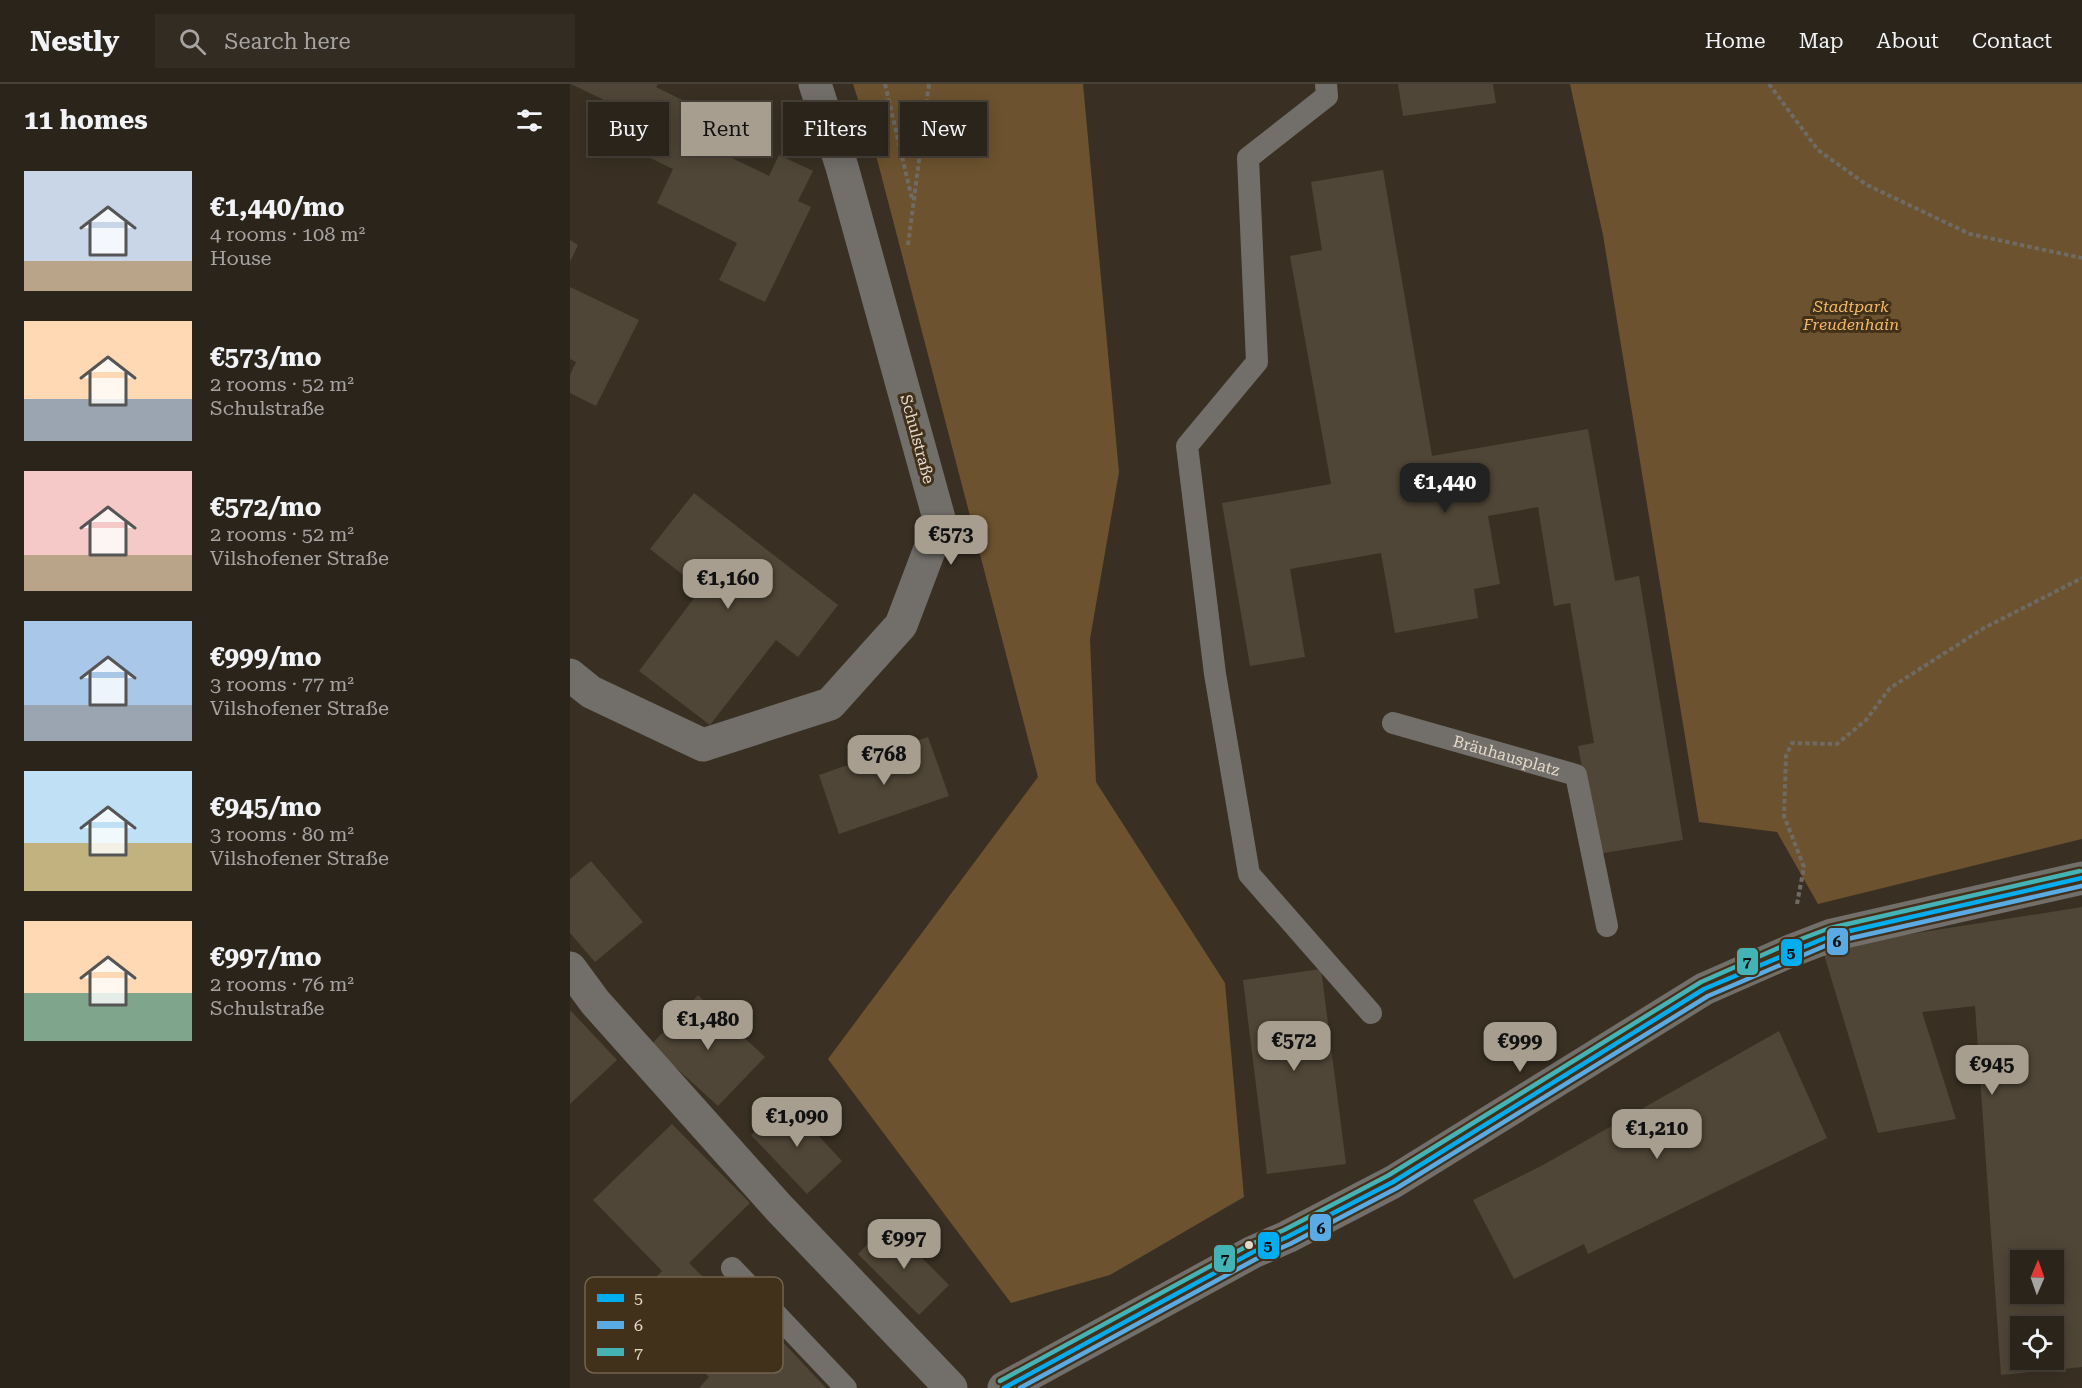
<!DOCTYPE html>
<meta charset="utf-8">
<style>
:root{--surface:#2b241a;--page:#332c23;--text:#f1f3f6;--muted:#a6a4a2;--line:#474139;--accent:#a89e90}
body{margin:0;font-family:"Roboto Serif",serif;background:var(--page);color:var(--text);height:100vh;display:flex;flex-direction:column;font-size:22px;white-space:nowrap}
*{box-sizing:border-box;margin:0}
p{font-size:20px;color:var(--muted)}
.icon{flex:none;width:33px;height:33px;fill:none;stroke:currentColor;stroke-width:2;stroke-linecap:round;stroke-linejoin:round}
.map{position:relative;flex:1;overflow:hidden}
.sheet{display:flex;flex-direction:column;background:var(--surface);width:570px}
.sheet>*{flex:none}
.hud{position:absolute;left:18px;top:18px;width:570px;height:54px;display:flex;gap:12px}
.needle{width:39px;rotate:2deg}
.buttons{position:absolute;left:1440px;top:1166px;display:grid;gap:12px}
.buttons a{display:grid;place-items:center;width:54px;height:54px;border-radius:0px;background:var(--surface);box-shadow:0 3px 15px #0003,0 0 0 2px var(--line);font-size:30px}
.price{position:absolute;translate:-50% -51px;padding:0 14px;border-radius:12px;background:var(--accent);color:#111;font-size:20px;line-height:39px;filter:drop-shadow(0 2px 3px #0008)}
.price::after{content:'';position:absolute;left:50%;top:36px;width:18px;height:14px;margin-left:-9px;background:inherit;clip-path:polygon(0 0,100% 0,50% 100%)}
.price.current{background:#222;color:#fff}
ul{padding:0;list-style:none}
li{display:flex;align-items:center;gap:18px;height:150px;padding:0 24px}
li span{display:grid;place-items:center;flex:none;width:168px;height:120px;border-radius:0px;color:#555}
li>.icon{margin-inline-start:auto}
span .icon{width:72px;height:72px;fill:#fffc;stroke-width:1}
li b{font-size:26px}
h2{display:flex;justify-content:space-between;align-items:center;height:72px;padding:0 24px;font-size:26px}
.pill{padding:0 21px;border-radius:0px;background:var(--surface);box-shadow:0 3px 15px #0003,0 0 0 2px var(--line);font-size:21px;line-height:54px}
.pill.current{background:var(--accent);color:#111}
header{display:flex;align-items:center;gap:36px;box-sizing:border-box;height:84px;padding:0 30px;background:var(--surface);border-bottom:2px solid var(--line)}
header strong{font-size:28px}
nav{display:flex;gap:33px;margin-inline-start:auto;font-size:21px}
.search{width:420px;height:54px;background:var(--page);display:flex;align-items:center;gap:15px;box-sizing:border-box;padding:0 21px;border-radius:0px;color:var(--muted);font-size:22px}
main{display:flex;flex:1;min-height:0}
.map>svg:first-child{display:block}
.green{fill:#6c522e}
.building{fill:#504637;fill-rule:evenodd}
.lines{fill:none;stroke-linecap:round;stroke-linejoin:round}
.path{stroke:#6f6b64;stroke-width:4;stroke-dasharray:4.5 3;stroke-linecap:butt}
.lane{stroke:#726f6a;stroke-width:22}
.street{stroke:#726f6a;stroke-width:33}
.bus-1-casing{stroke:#42311a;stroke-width:9}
.bus-2-casing{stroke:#42311a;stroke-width:9}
.bus-3-casing{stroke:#42311a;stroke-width:9}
.bus-1{stroke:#00adef;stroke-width:4.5}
.bus-2{stroke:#5aabe3;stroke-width:4.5}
.bus-3{stroke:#44b3b6;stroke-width:4.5}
.bus-dot{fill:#e4d9cb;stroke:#42311a;stroke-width:2}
.labels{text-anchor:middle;stroke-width:6;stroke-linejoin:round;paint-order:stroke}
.park-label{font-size:16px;font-style:italic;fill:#f3b968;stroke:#42311a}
.street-label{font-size:16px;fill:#e4d9cb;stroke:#42311a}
.key{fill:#42311a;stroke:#73634f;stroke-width:1.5}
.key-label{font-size:16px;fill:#e4d9cb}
.line-badge{stroke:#42311a;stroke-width:2}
.pale-badge-label{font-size:16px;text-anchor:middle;font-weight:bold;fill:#111}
</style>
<header>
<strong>Nestly</strong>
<div class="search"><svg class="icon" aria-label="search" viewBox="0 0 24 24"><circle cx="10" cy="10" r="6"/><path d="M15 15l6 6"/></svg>Search here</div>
<nav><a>Home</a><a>Map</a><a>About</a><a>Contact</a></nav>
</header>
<main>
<section class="sheet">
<h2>11 homes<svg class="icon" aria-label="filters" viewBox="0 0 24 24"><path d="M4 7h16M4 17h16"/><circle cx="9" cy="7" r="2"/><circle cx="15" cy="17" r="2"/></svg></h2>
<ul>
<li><span style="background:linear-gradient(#c9d6e8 75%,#b9a48a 0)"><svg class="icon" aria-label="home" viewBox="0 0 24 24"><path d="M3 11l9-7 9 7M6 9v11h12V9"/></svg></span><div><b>€1,440/mo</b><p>4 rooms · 108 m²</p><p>House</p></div></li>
<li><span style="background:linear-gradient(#ffd9b3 65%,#9aa5b1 0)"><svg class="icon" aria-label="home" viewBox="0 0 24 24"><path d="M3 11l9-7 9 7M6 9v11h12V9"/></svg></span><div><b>€573/mo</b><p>2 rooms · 52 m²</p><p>Schulstraße</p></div></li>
<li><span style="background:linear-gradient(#f6c9c9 70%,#b9a48a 0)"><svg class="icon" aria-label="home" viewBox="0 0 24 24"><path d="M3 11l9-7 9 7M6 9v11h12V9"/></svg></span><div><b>€572/mo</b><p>2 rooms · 52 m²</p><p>Vilshofener Straße</p></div></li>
<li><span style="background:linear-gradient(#a9c7e8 70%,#9aa5b1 0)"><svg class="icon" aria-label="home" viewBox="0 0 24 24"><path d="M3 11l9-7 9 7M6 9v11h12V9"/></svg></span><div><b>€999/mo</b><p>3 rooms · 77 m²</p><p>Vilshofener Straße</p></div></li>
<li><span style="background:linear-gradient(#bfe0f5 60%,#c2b280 0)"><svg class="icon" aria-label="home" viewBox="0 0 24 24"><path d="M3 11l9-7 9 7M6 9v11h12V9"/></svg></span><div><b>€945/mo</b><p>3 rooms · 80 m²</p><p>Vilshofener Straße</p></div></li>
<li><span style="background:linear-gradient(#ffd9b3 60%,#7fa58c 0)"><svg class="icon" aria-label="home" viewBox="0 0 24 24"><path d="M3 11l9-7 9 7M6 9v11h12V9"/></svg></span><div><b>€997/mo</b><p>2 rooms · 76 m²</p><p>Schulstraße</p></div></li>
</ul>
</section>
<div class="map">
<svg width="1512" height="1304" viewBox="0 0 1512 1304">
<rect width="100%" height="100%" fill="#393023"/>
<!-- green -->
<path class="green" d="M283,0h230l36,388 -29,167 6,143 129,201 19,214 -134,78 -99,28 -183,-244 210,-282 -161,-618z
M1000,0h512v755l-264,65 -41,-72 -78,-10 -96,-587z"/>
<!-- building -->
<path class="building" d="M1,0h87l-2,3 85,42 -13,27 41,20 10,-21 34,16 -15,30 13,6 -46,95 -46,-22 18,-37 -80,-40 16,-34 -83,-40 14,-29z
M828,0h95l3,19 -93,13z
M813,86l49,286 156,-27 27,152 24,-5 44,264 -85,14 -20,-108 16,-3 -24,-140 -16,3 -16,-99 -50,9 12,68 -26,5 4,29 -83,15 -14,-80 -91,16 15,88 -55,9 -28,-163 109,-19 -41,-228 32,-6 -11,-68z
M0,156l8,5 -8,17z
M0,203l69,33 -43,86 -26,-13v-18l6,-13 -6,-3z
M124,409l144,112 -40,52 -22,-17 -66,85 -71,-54 62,-82 -51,-40z
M358,653l21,59 -110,38 -20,-59z
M21,777l52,61 -48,40 -25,-29v-54z
M1512,823v460l-81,8 -26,-369 -53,6 34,107 -78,14 -56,-185zM1450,1176h34v33h-34zM1450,1242h34v33h-34z
M751,885l25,195 -79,10 -24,-194z
M128,911l67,62 -47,49 -67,-61z
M1,927l46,49 -47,44v-92z
M1209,947l48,107 -239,116 -4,-10 -70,35 -41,-79 70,-35z
M217,1018l55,59 -35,33 -56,-59z
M102,1040l78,79 -61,60 68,68 8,-8 61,65h-127l10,-11 -75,-77 28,-29 -69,-71z
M318,1140l61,61 -30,30 -61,-61z"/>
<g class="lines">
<!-- path -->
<path class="path" d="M315,0l27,115
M1199,0l49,66 49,35 103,49 112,24
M338,161l21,-161
M1227,820l7,-37 -20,-51 2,-60 6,-13 45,1 29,-24 24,-32 94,-60 98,-50"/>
<!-- lane -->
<g class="lane">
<path d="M756,0l1,12 -79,62 9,204 -70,84 28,228 34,200 122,139"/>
<path id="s1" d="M823,639l183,52 31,151"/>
<path d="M162,1184l114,120"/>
</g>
<!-- street -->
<path class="street" d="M0,591l21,17 112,53 127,-41 71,-79 39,-103 -98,-355 -27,-83
M0,884l25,34 184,206 172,180
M434,1304l249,-136 34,-15 106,-55 311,-193 84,-37 44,-17 250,-57"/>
<!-- bus-1 casing -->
<g class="bus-1-casing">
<path id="bus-1" d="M434,1304l249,-136 34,-15 106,-55 311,-193 128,-54 250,-57"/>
</g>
<!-- bus-2 casing -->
<g class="bus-2-casing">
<path id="bus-2" d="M450,1304l236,-129 34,-15 107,-56 311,-192 126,-54 248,-56"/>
</g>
<!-- bus-3 casing -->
<g class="bus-3-casing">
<path id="bus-3" d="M430,1297l249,-136 35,-15 105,-55 312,-193 84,-37 45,-17 250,-57"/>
</g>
<!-- bus-1 -->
<use href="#bus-1" class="bus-1"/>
<!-- bus-2 -->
<use href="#bus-2" class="bus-2"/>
<!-- bus-3 -->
<use href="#bus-3" class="bus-3"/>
</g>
<!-- markers -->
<circle class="bus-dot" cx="679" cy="1161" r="5"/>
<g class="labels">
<!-- park labels -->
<g class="park-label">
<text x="1281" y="228">Stadtpark<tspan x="1281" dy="18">Freudenhain</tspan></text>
</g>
<!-- street labels -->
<g class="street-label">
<text transform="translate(348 355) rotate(75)" y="6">Schulstraße</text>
<text dy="6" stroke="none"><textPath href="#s1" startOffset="118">Bräuhausplatz</textPath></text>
</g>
</g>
<!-- legend -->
<rect x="15" y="1193" width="198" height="96" rx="9" class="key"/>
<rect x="27" y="1210" width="27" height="8" fill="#00adef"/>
<rect x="27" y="1237" width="27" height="8" fill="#5aabe3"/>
<rect x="27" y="1264" width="27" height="8" fill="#44b3b6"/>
<g class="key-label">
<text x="64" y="1220">5</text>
<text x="64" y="1247">6</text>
<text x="64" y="1274">7</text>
</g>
<g class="line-badge">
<rect x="1256" y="843" width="23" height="29" rx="6" fill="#5aabe3"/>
<rect x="1210" y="854" width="23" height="29" rx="6" fill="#00adef"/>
<rect x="1166" y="863" width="23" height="29" rx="6" fill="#44b3b6"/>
<rect x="739" y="1129" width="23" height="29" rx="6" fill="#5aabe3"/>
<rect x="687" y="1147" width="23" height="29" rx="6" fill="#00adef"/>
<rect x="643" y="1160" width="23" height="29" rx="6" fill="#44b3b6"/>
</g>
<g class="pale-badge-label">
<text x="1267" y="863">6</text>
<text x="1221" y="874">5</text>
<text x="1177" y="883">7</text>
<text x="751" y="1150">6</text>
<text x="698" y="1167">5</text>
<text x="655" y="1180">7</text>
</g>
</svg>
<div class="buttons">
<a><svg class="needle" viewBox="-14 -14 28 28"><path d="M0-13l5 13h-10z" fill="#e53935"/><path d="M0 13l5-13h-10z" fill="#a6a4a2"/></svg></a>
<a><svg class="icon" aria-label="locate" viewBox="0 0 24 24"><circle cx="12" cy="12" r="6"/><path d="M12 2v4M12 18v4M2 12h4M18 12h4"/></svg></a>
</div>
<b class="price current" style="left:875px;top:430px">€1,440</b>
<b class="price" style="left:381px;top:482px">€573</b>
<b class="price" style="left:158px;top:526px">€1,160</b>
<b class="price" style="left:314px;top:702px">€768</b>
<b class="price" style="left:138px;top:967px">€1,480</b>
<b class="price" style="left:724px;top:988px">€572</b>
<b class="price" style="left:950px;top:989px">€999</b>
<b class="price" style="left:1422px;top:1012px">€945</b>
<b class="price" style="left:227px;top:1064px">€1,090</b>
<b class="price" style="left:1087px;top:1076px">€1,210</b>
<b class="price" style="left:334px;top:1186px">€997</b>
<div class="hud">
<a class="pill">Buy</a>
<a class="pill current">Rent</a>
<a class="pill">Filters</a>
<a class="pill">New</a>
</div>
</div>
</main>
